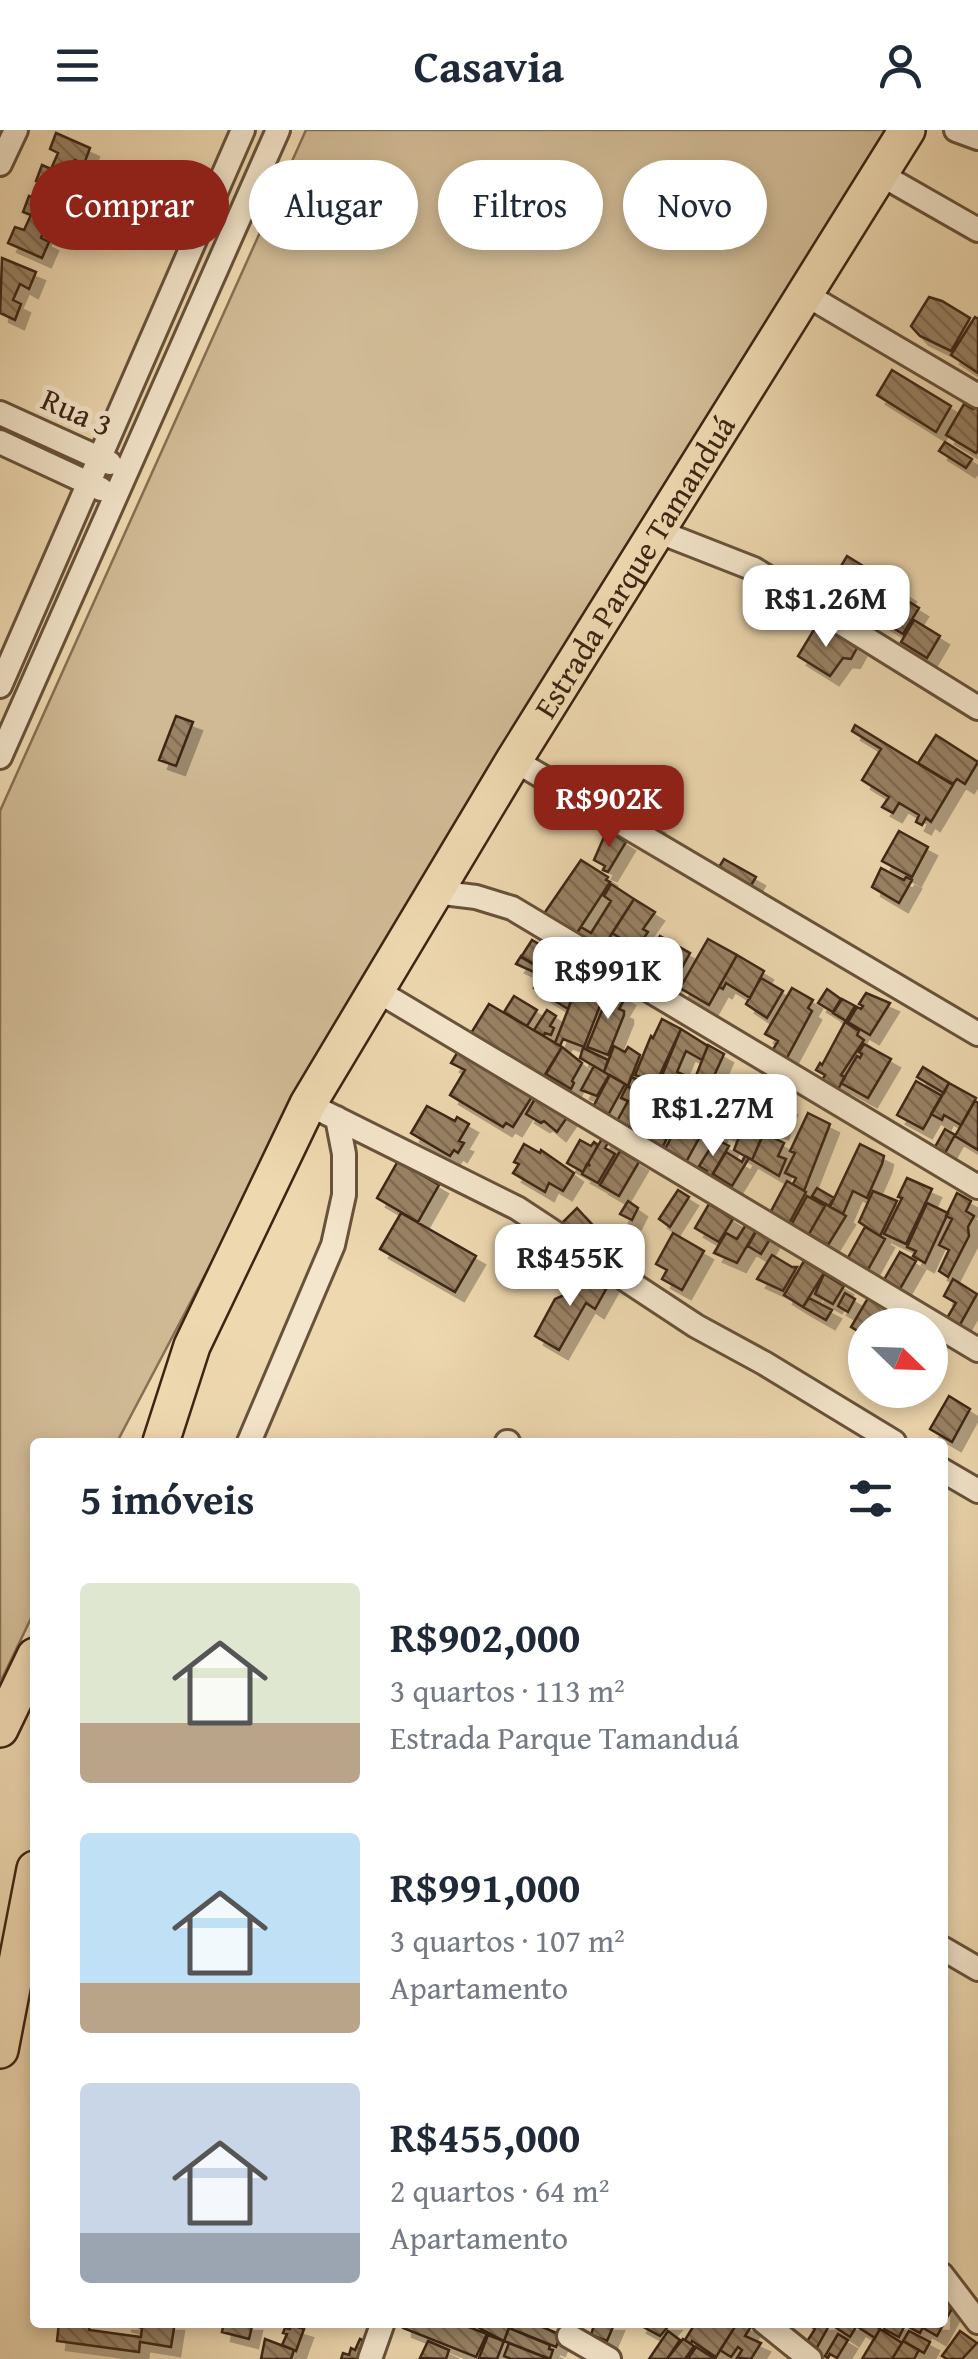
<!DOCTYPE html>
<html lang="pt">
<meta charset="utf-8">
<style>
:root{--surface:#fff;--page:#f2f2f3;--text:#1f2937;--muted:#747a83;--accent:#8f2418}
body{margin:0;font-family:"Gentium Book Plus",serif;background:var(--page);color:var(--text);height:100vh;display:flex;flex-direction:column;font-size:38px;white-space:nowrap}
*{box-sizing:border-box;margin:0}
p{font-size:32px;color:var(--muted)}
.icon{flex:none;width:55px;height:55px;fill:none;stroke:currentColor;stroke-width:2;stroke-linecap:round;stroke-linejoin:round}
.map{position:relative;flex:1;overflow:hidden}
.panel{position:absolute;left:30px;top:1308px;width:918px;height:890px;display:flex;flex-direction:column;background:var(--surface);border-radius:10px;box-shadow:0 5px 15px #0003}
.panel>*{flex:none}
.top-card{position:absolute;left:30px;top:30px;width:920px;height:90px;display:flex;gap:20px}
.needle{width:65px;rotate:113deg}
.controls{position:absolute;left:848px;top:1178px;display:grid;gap:20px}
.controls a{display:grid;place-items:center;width:100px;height:100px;border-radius:50%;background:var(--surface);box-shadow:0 5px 15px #0003;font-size:50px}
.price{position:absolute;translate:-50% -85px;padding:0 22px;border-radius:20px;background:#fff;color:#222;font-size:32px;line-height:65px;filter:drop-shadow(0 2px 5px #0008)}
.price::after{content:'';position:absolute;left:50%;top:60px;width:30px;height:22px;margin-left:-15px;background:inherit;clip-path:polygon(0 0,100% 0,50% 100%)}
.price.current{background:var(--accent);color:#fff}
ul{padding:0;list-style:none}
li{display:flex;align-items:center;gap:30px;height:250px;padding:0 50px}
li span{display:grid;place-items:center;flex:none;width:280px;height:200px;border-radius:10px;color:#555}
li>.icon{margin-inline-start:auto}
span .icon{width:120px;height:120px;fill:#fffc;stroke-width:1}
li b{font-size:42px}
h2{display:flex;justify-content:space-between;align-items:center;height:120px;padding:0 50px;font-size:42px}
.chip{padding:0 35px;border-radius:45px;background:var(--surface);box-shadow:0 5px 15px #0003;font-size:35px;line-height:90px}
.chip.current{background:var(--accent);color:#fff}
header{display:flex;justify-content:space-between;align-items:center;height:130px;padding:0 50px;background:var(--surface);font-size:45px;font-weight:700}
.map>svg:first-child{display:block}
.green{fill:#d0ba95;stroke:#867054;stroke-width:2.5}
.building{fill:url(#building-back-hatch);stroke:#3c2513;stroke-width:2.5;filter:url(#shadow)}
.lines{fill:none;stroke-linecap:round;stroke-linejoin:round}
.minor-casing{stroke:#68523a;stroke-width:28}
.primary-casing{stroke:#3c2513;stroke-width:40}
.minor{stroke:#f4e6cc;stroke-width:22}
.primary{stroke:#eed8b0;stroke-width:35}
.labels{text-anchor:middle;stroke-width:10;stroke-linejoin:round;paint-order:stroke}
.street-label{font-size:32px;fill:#3c2513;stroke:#f4e6cc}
</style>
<header><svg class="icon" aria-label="menu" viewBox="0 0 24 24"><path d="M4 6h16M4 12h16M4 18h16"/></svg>Casavia<svg class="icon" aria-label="person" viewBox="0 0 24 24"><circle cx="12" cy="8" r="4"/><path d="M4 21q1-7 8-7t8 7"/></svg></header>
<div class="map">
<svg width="978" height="2229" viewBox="0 0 978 2229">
<defs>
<pattern id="building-back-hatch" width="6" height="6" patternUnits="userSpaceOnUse" patternTransform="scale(2.5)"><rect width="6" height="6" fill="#998265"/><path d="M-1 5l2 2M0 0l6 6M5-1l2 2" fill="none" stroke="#7e6a52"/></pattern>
<filter id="shadow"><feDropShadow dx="9" dy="9" stdDeviation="0" flood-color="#0004"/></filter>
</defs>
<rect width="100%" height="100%" fill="#eed8b0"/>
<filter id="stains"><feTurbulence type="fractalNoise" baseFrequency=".002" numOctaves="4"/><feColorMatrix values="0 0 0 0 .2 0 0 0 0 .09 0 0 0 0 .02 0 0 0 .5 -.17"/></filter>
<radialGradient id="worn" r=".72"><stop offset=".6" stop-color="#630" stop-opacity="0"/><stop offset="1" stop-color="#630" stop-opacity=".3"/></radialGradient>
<!-- green -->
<path class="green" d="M306,0h584l-633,1046 -140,266h-82v168l-35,73v-872z"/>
<!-- building -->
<path class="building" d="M56,3l34,15 -6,16 -9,-4 -7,16 9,4 -7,16 -34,-15 6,-16 9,4 7,-16 -8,-4z
M29,66l34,14 -7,16 -9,-4 -6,16 8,4 -7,16 -34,-15 7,-16 9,3 7,-15 -8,-3z
M2,128l34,14 -7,17 -9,-5 -7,16 8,4 -6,16 -15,-7z
M929,167l13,4 28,17 -19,33 -31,-15 -9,-10z
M975,187l3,2v54l-27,-18z
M892,240l59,36 -15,26 -59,-37z
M978,271v49l-2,3 -30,-18 18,-31 9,5z
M945,312l27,17 -6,9 -27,-17z
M847,426l60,37 -4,5 16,10 -16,26 -75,-46z
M914,490l26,16 -13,22 -26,-16z
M818,493l39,25 -6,11 -8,-1 -13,18 -32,-20z
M176,586l17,6 -17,44 -17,-6z
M855,595l98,60 -22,37 -5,-4 -4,7 -6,-3 3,-7 -20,-12 -6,10 -11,-6 7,-10 -27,-17 19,-31 -29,-18z
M936,605l42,27 -13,22 -8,-5 -4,5 -35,-21z
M620,673l36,21 -7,12 -36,-21z
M607,700l19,12 -18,30 -5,-2 2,-4 -11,-6z
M899,701l29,16 -16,30 -30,-16z
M724,729l32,18 -10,17 -32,-19z
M581,730l27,17 -2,3 4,2 -37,57 -32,-21z
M881,738l23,12 2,-3 6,3 -13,23 -27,-16z
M611,754l23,15 -35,55 -26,-15 8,-12 10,6 20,-32 -7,-5z
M634,769l21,13 -12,17 5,3 -26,37 -14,-13 12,-18 -8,-5z
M660,806l30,17 -16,29 -29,-18z
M708,809l29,16 -28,50 -29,-17z
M532,810l29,17 -11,17 -29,-17z
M737,825l27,16 -14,27 -24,-15 -3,6 -4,-2z
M521,826l19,12 -4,5 -20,-9z
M544,840l31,20 -7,19 -34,-21z
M583,841l25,14 -24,62 -21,-8 -3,7 -5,-3z
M761,848l22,13 -16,27 -21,-14z
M608,856l18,11 -7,12 5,2v4l-16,40 -21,-8 16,-39 -3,-2z
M792,858l21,12 -5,8 4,3 -30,56 -14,-9 10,-17 -13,-7z
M827,859l14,10 -8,13 -15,-9z
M866,863l24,10 -20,32 -22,-13 9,-15 4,2 2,-3 -4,-2z
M514,866l23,14 -10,16 -23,-14z
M842,869l13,7 -9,15 -13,-8z
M489,874l73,43 -21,34 -73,-43z
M547,880l9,6 -6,10 4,2 -3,7 -6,-2 -1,3 -10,-6z
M662,889l19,10 -25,54 -21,-8 16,-39 2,2z
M845,892l14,9 -2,4 7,5 -23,35 4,2 -8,14 -16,-9 4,-7 -9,-5 4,-7 2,2z
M681,899l27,17 -6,14 -16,-9 -9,21 17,7 -15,38 -11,-7 2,-3 -18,-7z
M864,914l27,15 -23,39 -27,-15 16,-27 3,2 2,-4 -3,-2z
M708,915l16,9 -15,33 20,7 -13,45 -14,-9 3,-6 -11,-4 -1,5 -13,-8z
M614,916l11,6 3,-5 12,8 -12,31 -24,-14z
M562,917l20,16 -10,18 2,2 -3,6 -25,-15z
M583,918l25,12 -4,12 -24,-14z
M459,920l74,45 -20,32 -7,-4 -3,4 -53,-32 15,-25 -14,-7z
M594,936l15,9 -12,21 -16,-6z
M923,937l26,16 -5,10 -27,-16z
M610,945l15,9 -18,33 -15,-8z
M631,947l26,10 -5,13 -24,-14z
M916,951l26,15 -19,33 -26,-14z
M949,953l27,15 -15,27 -17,-10 -2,5 -11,-6z
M627,956l27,16 -20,31 -17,-12 11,-20 -7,-3z
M736,960l19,6 -16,41 -19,-8z
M536,967l32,19 -11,16 -13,-11 -3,2 -15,-9z
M776,971l12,5 -9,24 -12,-5z
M975,971l3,2v47l-23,-14z
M427,976l28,15 2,-4 12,7 -10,17 5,2 -6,10 -4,-3 -4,6 -39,-23z
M664,978l14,8 -17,34 -27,-12 10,-18 3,2 9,-12 5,3z
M808,983l22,11 -26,67 -11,-7 3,-6 -11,-5 10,-20 -5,-2z
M747,986l20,9 -15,35 -18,-10z
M679,993l17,9 2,-4 5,3 -18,33 -21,-13z
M945,999l10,6 -10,18 -10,-6z
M764,1003l20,10 -6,13 8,3 -7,17 -27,-16z
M603,1007l6,4 -4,7 10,6 -17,29 -16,-9 5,-10 3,2 -2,-3z
M716,1009l13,7 -21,36 -5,-3 4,-8 -8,-5z
M580,1010l11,6 3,-4 4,3 -15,27 -16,-9z
M524,1014l16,9 1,-3 33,23 -11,18 -14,-8 -4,9 -32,-19 6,-9 -5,-2z
M860,1014l24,12 -2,8 -15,34 -14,-7 -10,23 -13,-7z
M620,1021l19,11 -20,34 -19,-11z
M726,1022l16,10 3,-6 4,2 -17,28 -19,-12z
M398,1031l41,24 -21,37 -41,-24z
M907,1048l25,11 -26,55 -22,-10 18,-36 -4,-1z
M787,1051l19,11 -20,37 -17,-14z
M817,1058l17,10 -5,8 -17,-10z
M678,1060l11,7 -19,30 -11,-8z
M873,1061l24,10 -17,35 -21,-14z
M957,1063l14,8 -5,10 8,5 -6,11 1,9 -21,41 -9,-6 10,-21 -10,-5 13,-26 -6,-3z
M807,1066l18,10 -19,33 -17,-10z
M628,1071l10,7 -6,12 -12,-6z
M927,1073l21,10 -23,50 -12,-7 3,-5 -9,-4z
M709,1074l24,15 -14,23 -24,-14z
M826,1074l20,12 -18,29 -19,-11z
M577,1078l20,22 -16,17 -22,-21z
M401,1083l75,43 -21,36 -75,-43z
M747,1093l10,6 -20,34 -23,-10 12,-20 11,6z
M865,1097l20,12 -20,36 -20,-12z
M757,1100l13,9 -9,15 -13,-8z
M673,1103l31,18 -22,39 -20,-11 5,-9 -11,-6z
M900,1122l16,9 -19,33 -16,-9z
M557,1124l20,11 -10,17 -17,-9z
M772,1125l20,12h5l-14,24 -26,-12z
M804,1131l20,12 -21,34 -19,-12z
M580,1142l10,6 2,-4 17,10 -14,25 -9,-6 -27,47 -24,-14 20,-37 14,-6z
M824,1144l20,12 -11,18 -18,-10z
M953,1149l24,15 -20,36 -13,-7 12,-20 -12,-7z
M845,1163l10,6 -7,13 -10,-6z
M809,1168l23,12 -6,10 -23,-13z
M868,1168l22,14 -6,10 -19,3v19l-8,-5 4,-6 -10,-6z
M949,1266l21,13 -18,33 -22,-13z
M943,2165l12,8 -18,33 -14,-8 3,-6h16z
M59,2192h31l-1,8 52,7 1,-9 -20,-6h53l-4,25 -31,-5 -1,10 -82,-11z
M224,2192h29l-4,17 -27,-7z
M403,2192h28l7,4 -4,-4h22l31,12 -11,23 -73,-29z
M468,2192h43l-7,19z
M511,2192h20l30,13 -5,12 -47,-19z
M595,2192h20l-8,19 -16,-6z
M672,2192l-12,14 -22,-12 1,-2z
M696,2192l6,3 36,-3 -22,35 -24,-16 -1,3 -6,-4z
M738,2192l14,3 -7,11 16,7 -10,16 -14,-1 5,-8 -4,-3 -7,10 -11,-7z
M806,2192h25l-16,29 -9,-8 9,-14z
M834,2192h25l-9,15 -18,-12z
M859,2192h13l8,7 -5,9 -19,-12z
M887,2192h27l9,5 -3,6 -15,-8 -6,12 -15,-8z
M291,2195l13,4 -8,22 -14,-6 5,-11 -4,-1 2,-5 5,1z
M509,2198l41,17 -1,4 4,1 -3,9 -46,-18z
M880,2199l22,14 -10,16h-30z
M668,2201l12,9 -13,19h-18z
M909,2201l21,11 -6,11 -21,-12z
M960,2201l17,12 -15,16h-15l-5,-3z
M838,2204l10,6 -11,18 -7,-4 -2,4 -3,-2z
M488,2205l16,6 -7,18 -18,-1z
M265,2209l29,11 -3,9h-30z
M360,2209l11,5 -10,15h-20l2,-6 6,2 2,-7 4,2z
M683,2209l11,7 -9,13h-18z
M428,2211l21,9 -3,9 -26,-1z
M903,2211l16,9 -5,9h-22z
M509,2213l40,16h-38l-7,-3z
M696,2217l19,12h-27z"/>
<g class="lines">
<!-- minor casing -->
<g class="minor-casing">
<path id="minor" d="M956,0l22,8
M0,34l16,-34
M880,44l98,56
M805,164l173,102
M0,283l110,50
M0,312l101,47
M657,401l97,38 224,139
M0,556l243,-556
M0,627l278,-627
M514,630l464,274
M435,762l41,5 36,11 466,279
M376,860l602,360
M308,974l209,104 179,118 68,37 130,79
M249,1312l84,-197 11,-50v-41l-7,-36
M507,1312h1
M942,1340l36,21
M942,1818l36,21
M942,2145l36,47
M764,2192l46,37
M569,2206l40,23
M370,2229l13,-37"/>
</g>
<!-- primary casing -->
<g class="primary-casing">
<g id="primary">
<path id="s1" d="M161,1312l31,-96 116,-242 206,-344 393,-630"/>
<path d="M0,1599l35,-73"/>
<path d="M0,1920l35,-181"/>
</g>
</g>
<!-- minor -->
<use href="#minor" class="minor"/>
<!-- primary -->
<use href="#primary" class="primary"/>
</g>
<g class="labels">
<!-- street labels -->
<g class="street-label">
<text transform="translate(77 282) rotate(24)" y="11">Rua 3</text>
<text dy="11" stroke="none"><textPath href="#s1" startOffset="998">Estrada Parque Tamanduá</textPath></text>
</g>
</g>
<rect width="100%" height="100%" filter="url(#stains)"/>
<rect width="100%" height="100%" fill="url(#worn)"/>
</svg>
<div class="controls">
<a><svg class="needle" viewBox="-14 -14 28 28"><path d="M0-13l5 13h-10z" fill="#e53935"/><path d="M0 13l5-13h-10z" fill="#747a83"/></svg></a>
</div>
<b class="price" style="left:826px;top:520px">R$1.26M</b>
<b class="price current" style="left:609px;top:720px">R$902K</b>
<b class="price" style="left:608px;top:892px">R$991K</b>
<b class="price" style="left:713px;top:1029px">R$1.27M</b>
<b class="price" style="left:570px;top:1179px">R$455K</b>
<div class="top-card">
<a class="chip current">Comprar</a>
<a class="chip">Alugar</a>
<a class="chip">Filtros</a>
<a class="chip">Novo</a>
</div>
<section class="panel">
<h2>5 imóveis<svg class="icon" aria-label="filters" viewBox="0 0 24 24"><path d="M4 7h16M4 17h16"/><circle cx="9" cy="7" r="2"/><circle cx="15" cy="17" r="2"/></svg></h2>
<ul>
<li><span style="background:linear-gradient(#dfe7d0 70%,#b9a48a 0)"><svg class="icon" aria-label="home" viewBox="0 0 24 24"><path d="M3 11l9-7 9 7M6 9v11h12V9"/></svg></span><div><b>R$902,000</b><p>3 quartos · 113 m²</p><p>Estrada Parque Tamanduá</p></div></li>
<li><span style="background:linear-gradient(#bfe0f5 75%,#b9a48a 0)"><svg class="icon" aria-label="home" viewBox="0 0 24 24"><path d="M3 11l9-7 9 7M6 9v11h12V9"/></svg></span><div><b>R$991,000</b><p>3 quartos · 107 m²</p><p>Apartamento</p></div></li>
<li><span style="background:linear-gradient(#c9d6e8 75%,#9aa5b1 0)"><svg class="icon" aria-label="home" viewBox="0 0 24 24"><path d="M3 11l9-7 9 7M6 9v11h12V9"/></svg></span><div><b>R$455,000</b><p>2 quartos · 64 m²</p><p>Apartamento</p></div></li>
</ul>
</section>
</div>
